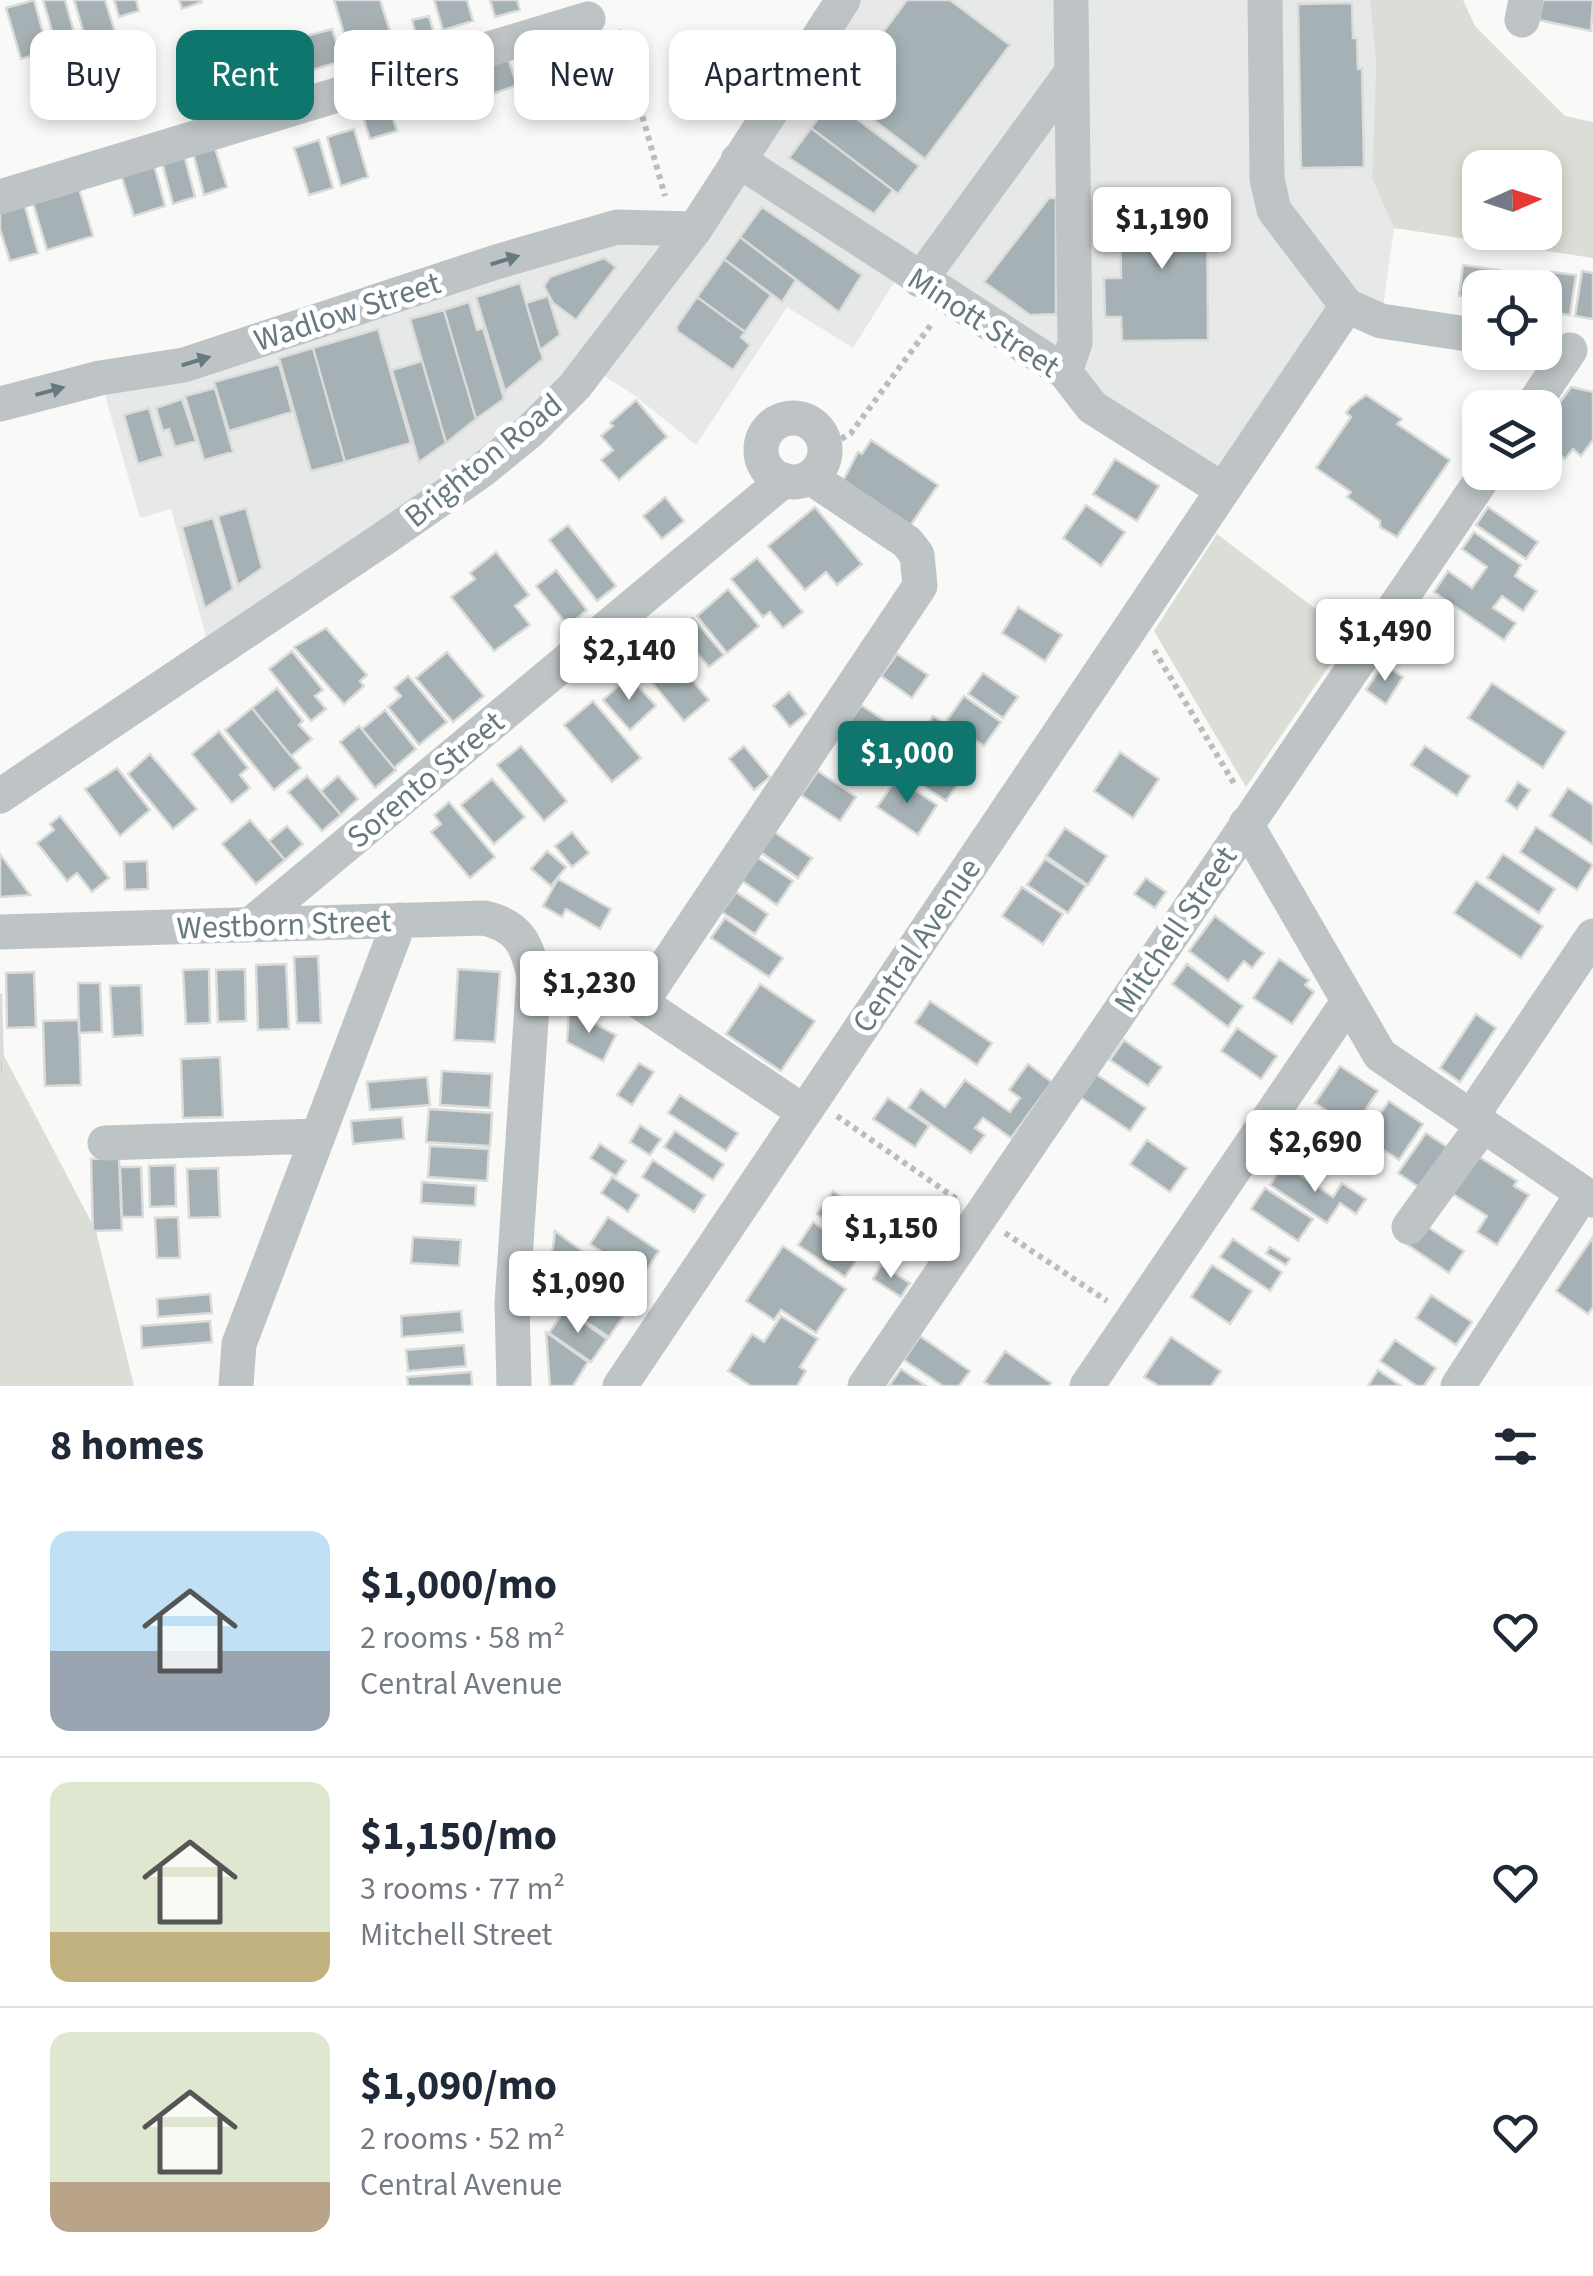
<!DOCTYPE html>
<meta charset="utf-8">
<style>
:root{--surface:#fff;--page:#f2f2f3;--text:#1f2937;--muted:#747a83;--line:#e0e1e3;--accent:#0f766e}
body{margin:0;font-family:"Source Sans 3",sans-serif;background:var(--page);color:var(--text);height:100vh;display:flex;flex-direction:column;font-size:38px;white-space:nowrap}
*{box-sizing:border-box;margin:0}
p{font-size:32px;color:var(--muted)}
.icon{flex:none;width:55px;height:55px;fill:none;stroke:currentColor;stroke-width:2;stroke-linecap:round;stroke-linejoin:round}
.map{position:relative;height:1386px;overflow:hidden}
.details{display:flex;flex-direction:column;background:var(--surface);flex:1}
.details>*{flex:none}
.guide{position:absolute;left:30px;top:30px;width:1000px;height:90px;display:flex;gap:20px}
.needle{width:65px;rotate:87deg}
.fabs{position:absolute;left:1462px;top:150px;display:grid;gap:20px}
.fabs a{display:grid;place-items:center;width:100px;height:100px;border-radius:20px;background:var(--surface);box-shadow:0 5px 15px #0003;font-size:50px}
.price{position:absolute;translate:-50% -85px;padding:0 22px;border-radius:10px;background:#fff;color:#222;font-size:32px;line-height:65px;filter:drop-shadow(0 2px 5px #0008)}
.price::after{content:'';position:absolute;left:50%;top:60px;width:30px;height:22px;margin-left:-15px;background:inherit;clip-path:polygon(0 0,100% 0,50% 100%)}
.price.current{background:var(--accent);color:#fff}
ul{padding:0;list-style:none}
li{display:flex;align-items:center;gap:30px;height:250px;padding:0 50px}
li+li{border-top:2px solid var(--line)}
li span{display:grid;place-items:center;flex:none;width:280px;height:200px;border-radius:20px;color:#555}
li>.icon{margin-inline-start:auto}
span .icon{width:120px;height:120px;fill:#fffc;stroke-width:1}
li b{font-size:42px}
h2{display:flex;justify-content:space-between;align-items:center;height:120px;padding:0 50px;font-size:42px}
.pill{padding:0 35px;border-radius:20px;background:var(--surface);box-shadow:0 5px 15px #0003;font-size:35px;line-height:90px}
.pill.current{background:var(--accent);color:#fff}
.map>svg:first-child{display:block}
.built{fill:#e7e9e8}
.green{fill:#daded6;fill-rule:evenodd}
.building{fill:#a5b1b4;stroke:#dbdbd9;stroke-width:2.5}
.lines{fill:none;stroke-linecap:round;stroke-linejoin:round}
.path{stroke:#b9bdbf;stroke-width:6;stroke-dasharray:5 5;stroke-linecap:butt}
.minor{stroke:#bec4c6;stroke-width:35}
.oneway{fill:#667a80}
.labels{text-anchor:middle;stroke-width:10;stroke-linejoin:round;paint-order:stroke}
.street-label{font-size:32px;fill:#667a80;stroke:#fff}
</style>
<div class="map">
<svg width="1593" height="1386" viewBox="0 0 1593 1386">
<rect width="100%" height="100%" fill="#f9f9f7"/>
<!-- built -->
<path class="built" d="M843,0h527l6,64 -4,115 22,49 -13,93 -35,-15 -123,184 -321,-220 -49,78 -66,-41 -91,138 -62,-50 -44,-28 -379,288 -40,-146 -31,9 -40,-140 396,-116 199,-33z"/>
<!-- green -->
<path class="green" d="M1370,0h93l12,26 90,90 28,6v136l-199,-30 -22,-49 4,-115zM1480,168h65v64h-65z
M1217,534l133,101 -104,152 -92,-156z
M0,1048l96,183 38,155h-134z"/>
<!-- building -->
<path class="building" d="M34,0l14,51 -27,8 -15,-51z
M43,0h22l12,43 -20,5z
M74,0h31l11,35 -29,9z
M114,0h22l3,11 -20,6z
M179,0h22l1,2 -20,7z
M334,0h46l14,44 -43,13z
M434,0h33l6,21 -30,9z
M490,0h27l3,10 -25,7z
M907,0h43l60,45 -85,114 -87,-66z
M1543,0h50l-2,31 -52,-11z
M1352,3l1,35h4l1,31 4,-1 2,99 -63,1 -3,-164z
M429,16l8,29 -17,5 -8,-30z
M332,29l10,32 -40,12 -10,-33z
M228,50l14,46 -29,9 -14,-46z
M507,56l10,29 -30,11 -10,-29z
M385,93l12,38 -27,8 -12,-38z
M832,100l87,66 -21,28 -87,-66z
M811,128l82,62 -19,24 -85,-56z
M354,129l14,48 -27,9 -14,-49z
M319,140l14,48 -24,7 -15,-47z
M213,142l14,45 -23,8 -12,-46z
M183,151l12,46 -22,7 -12,-46z
M153,161l12,45 -31,10 -14,-45z
M77,182l16,54 -46,14 -16,-54z
M1049,198h7v116l-26,1 -46,-33z
M1120,201h87l1,139 -86,1 -1,-24h-16l-1,-39h17z
M24,203l14,50 -28,8 -10,-32v-19z
M762,207l100,68 -23,37 -99,-75z
M740,237l56,43 -14,22 -58,-43z
M604,258l12,9 -40,53 -23,-17 -9,-17 6,-9z
M724,259l47,36 -26,37 -48,-35z
M1463,265l36,5 -3,18h-16v11l-21,-3z
M1582,271l11,2v46l-18,-3z
M1552,272l24,3 -6,40 -24,-3z
M520,283l23,76 -38,32 -29,-94z
M548,296l12,39 -20,15 -14,-47z
M697,297l48,35 -4,5 9,8 -17,25 -56,-39v-5z
M469,302l8,28 6,-2 21,71 -28,20 -32,-109z
M444,310l32,109 -30,24 -36,-124z
M378,329l33,114 -66,19 -32,-114z
M313,348l32,114 -34,9 -32,-113z
M422,361l24,82 -27,19 -27,-92z
M279,364l13,48 -63,19 -15,-49z
M1571,387l22,5v48l-12,16 -8,-7 -8,10 -12,-9 -7,9 -1,-36z
M215,388l18,64 -29,8 -19,-64z
M1366,395l36,24 -5,5 53,36 -53,77 -17,-10v-6l-33,-24 4,-5 -35,-24 35,-51 -5,-4 4,-6z
M182,399l14,42 -21,6 -6,-18 -6,2 -7,-23z
M636,400l31,37 -48,43 -18,-20 12,-10 -12,-14 12,-10 -3,-3z
M149,408l14,48 -25,8 -14,-49z
M871,440l67,45 -30,44 -66,-46 16,-31 4,2z
M1115,459l44,27 -22,35 -44,-27z
M665,497l19,24 -22,18 -19,-23z
M1086,505l39,27 -24,34 -38,-28z
M815,507l47,57 -25,21 -11,-13 -21,18 -37,-44z
M1488,507l50,35 -12,17 -50,-34z
M246,508l16,60 -24,17 -20,-69z
M213,518l20,71 -28,19 -23,-81z
M568,525l48,61 -19,15 -48,-61z
M1474,532l47,33 -6,11 22,15 -14,20 -21,-15 -9,12 23,15 -12,17 -70,-48 14,-21 24,17 15,-21 -25,-18z
M496,552l33,43 -14,11 15,19 -36,26 -43,-54 24,-18 -5,-6z
M757,558l46,54 -20,16 -13,-16 -7,5 -32,-38z
M556,570l31,40 -19,16 -32,-40z
M728,589l31,37 -32,27 -30,-37z
M1018,607l44,28 -17,26 -43,-28z
M693,618l31,37 -15,12 -31,-36z
M326,628l41,47 -7,6 4,5 -20,18 -50,-57z
M659,641l50,59 -25,21 -49,-59z
M292,651l31,39 -8,6 11,13 -15,12 -42,-52z
M447,652l37,44 -31,26 -37,-44z
M897,654l31,21 -16,23 -31,-22z
M1383,664l20,13 -17,27 -20,-14z
M983,673l35,24 -15,21 -35,-24z
M408,676l39,46 -28,23 -31,-38 13,-11 -7,-8z
M629,676l27,30 -26,24 -27,-30z
M1492,683l74,49 -23,36 -75,-50z
M277,688l26,33 -4,4 13,14 -21,17 -39,-48z
M789,692l17,22 -16,13 -17,-21z
M964,696l37,26 -17,24 -37,-26z
M593,701l48,57 -29,24 -48,-57z
M861,705l24,16 -20,29 -24,-16z
M252,708l49,60 -27,22 -49,-60z
M385,710l31,39 -22,19 -32,-39z
M933,716l38,25 -12,19 -38,-25z
M359,726l37,44 -21,18 -35,-46z
M219,731l29,37 -8,7 10,13 -18,15 -40,-49z
M521,746l46,55 -23,20 -47,-56z
M744,746l26,31 -16,13 -25,-31z
M1425,746l45,30 -13,20 -46,-31z
M922,747l41,29 -17,25 -41,-28z
M1120,752l39,27 -26,39 -39,-27z
M150,754l47,55 -24,20 -45,-55z
M117,768l33,42 -30,26 -35,-47z
M818,771l38,26 -16,24 -39,-26z
M307,776l34,39 -19,16 -34,-39z
M338,776l20,23 -17,16 -20,-24z
M897,778l40,27 -19,30 -41,-28z
M492,779l33,38 -31,27 -33,-39z
M1518,782l12,8 -13,19 -11,-8z
M1568,788l25,17v40l-43,-29z
M449,802l46,55 -25,21 -39,-46 10,-8 -7,-9z
M60,816l49,62 -17,14 -15,-19 -10,8 -30,-38 17,-13 -4,-6z
M250,820l35,40 -29,24 -34,-40z
M287,826l16,18 -18,16 -16,-19z
M1536,827l57,38 -16,25 -57,-38z
M1065,828l42,28 -19,29 -42,-29z
M770,829l42,29 -14,20 -42,-29z
M572,832l17,21 -17,14 -17,-21z
M547,851l19,16 -15,19 -20,-17z
M0,854l30,41 -30,2z
M1503,854l52,35 -16,24 -52,-35z
M757,857l36,24 -16,24 -36,-25z
M1045,859l41,27 -18,27 -41,-28z
M147,861l1,28 -23,1 -1,-28z
M1146,878l20,14 -11,16 -21,-14z
M558,879l53,30 -11,20 -34,-20 -4,8 -19,-11z
M1476,881l67,45 -22,32 -67,-45z
M1022,887l41,27 -20,30 -41,-28z
M736,892l32,22 -13,20 -33,-22z
M1215,916l49,37 -12,15 -8,-7 -16,20 -39,-30z
M725,918l58,40 -14,19 -58,-39z
M318,956l3,67h-24l-3,-66z
M1279,959l30,21 -4,5 9,7 -22,32 -39,-26z
M286,964l3,65 -31,1 -2,-65z
M1187,964l56,42 -15,21 -56,-43z
M209,969l1,54 -24,1 -3,-54z
M245,969l1,52 -28,1 -2,-52z
M458,969l42,3 -5,70 -41,-2z
M34,972l2,55 -29,1 -1,-55z
M78,983h22l2,49 -23,1z
M760,984l55,37 -34,50 -55,-37z
M141,985l2,50 -30,2 -3,-51z
M1,995l2,79h-3v-79z
M930,1001l62,42 -15,22 -62,-42z
M569,1010l47,25 -13,26 -36,-19z
M1476,1014l20,14 -36,54 -20,-14z
M79,1020l2,65 -36,1 -2,-65z
M1237,1028l40,28 -16,23 -40,-28z
M1124,1040l38,27 -14,19 -38,-26z
M220,1057l3,60 -40,1 -2,-59z
M639,1063l15,9 -22,33 -15,-10z
M1028,1064l24,18 -41,56 -28,-20 -8,10 10,7 -14,18 -63,-45 13,-19 24,18 20,-27 45,32 10,-14 -11,-8z
M1340,1066l38,25 -25,37 -38,-25z
M442,1071l50,3 -2,34 -50,-3z
M1096,1074l50,34 -16,23 -50,-34z
M427,1077l3,28 -60,5 -3,-28z
M680,1095l58,38 -12,18 -58,-38z
M888,1098l41,28 -14,21 -42,-28z
M1389,1101l34,23 -24,36 -35,-23z
M429,1109l63,4 -2,33 -64,-4z
M402,1117l2,22 -51,5 -2,-23z
M640,1125l21,14 -11,16 -20,-13z
M675,1131l49,33 -11,16 -49,-33z
M1426,1133l21,14 -27,41 -22,-15z
M1147,1140l40,28 -17,24 -40,-28z
M600,1144l26,17 -10,15 -26,-18z
M430,1146l59,3 -2,32 -59,-4z
M1476,1155l41,26 -3,5 15,9 -32,50 -20,-13 10,-16 -36,-23z
M119,1158l3,72 -29,1 -2,-72z
M653,1160l52,35 -11,17 -52,-35z
M1284,1164l49,33 9,-14 24,16 -10,15 -16,-11 -13,20 -57,-38z
M175,1165l1,41 -26,1 -1,-41z
M120,1167h21l2,50h-21z
M218,1168l2,49 -31,1 -2,-49z
M612,1177l27,18 -11,17 -27,-19z
M422,1182l54,4 -1,20 -54,-3z
M1265,1188l48,31 -15,22 -47,-32z
M833,1191l48,33 -16,23 -48,-33z
M178,1217l2,41h-23l-2,-40z
M608,1217l51,34 -18,27 -51,-34z
M813,1222l47,33 -15,22 -47,-32z
M1420,1222l44,29 -15,22 -44,-30z
M555,1231l54,40 -16,23 -42,-31z
M413,1237l48,3 -2,26 -48,-3z
M1593,1237v70l-5,7 -32,-23z
M1233,1239l49,33 -12,19 -50,-34z
M783,1246l63,43 -30,44 -35,-23 -7,10 -28,-19z
M1270,1247l20,12 -4,6 -20,-12z
M881,1265l29,18 -9,14 -28,-18z
M1212,1265l40,26 -22,33 -39,-27z
M578,1287l45,30 -14,20 -45,-30z
M210,1294l2,19 -54,4 -1,-18z
M1431,1295l41,27 -16,23 -40,-27z
M565,1309l42,30 -16,23 -42,-29z
M461,1311l2,21 -61,5 -1,-21z
M781,1316l37,23 -18,28 6,4 -9,15h-46l-23,-15 24,-37 12,8z
M210,1321l2,21 -70,6 -1,-22z
M546,1332l42,30 -15,24h-23z
M920,1336l50,35 -11,15h-16l-39,-26z
M1171,1337l50,34 -10,15h-52l-15,-9z
M1395,1340l41,28 -12,18h-7l-37,-25z
M464,1345l2,21 -58,5 -2,-21z
M1005,1351l46,32 -2,3h-58l-7,-4z
M901,1369l25,17h-37z
M1378,1370l23,16h-33z
M471,1372l1,14h-64l-1,-9z"/>
<g class="lines">
<!-- path -->
<path class="path" d="M618,30l47,166
M824,449l27,-16 82,-111
M1154,650l81,135
M562,963l52,26
M837,1116l121,84
M1005,1233l102,68"/>
<!-- minor -->
<path class="minor" d="M1265,0l2,179 7,31 73,96 34,15 99,15
M1522,20l4,-20
M738,160l327,212 27,35 131,83
M0,197l588,-178
M920,280l151,-207
M1065,372l10,-29 -4,-343
M0,404l100,-26 84,-13 312,-103 121,-35 78,2
M1531,408l39,-58
M761 450a32 32 0 1 1 64 0a32 32 0 1 1-64 0Z
M0,796l386,-259 95,-66 48,-39 46,-46 120,-157 148,-229
M1246,824l134,231 213,145
M250,925l534,-445
M0,932l484,-14c34,7 43,26 50,58l-22,327 2,83
M804,1112l-163,-109 279,-417 -3,-31 -10,-13 -97,-65
M1471,1117l122,-181
M105,1143l213,-7
M1409,1227l74,-102
M236,1386l3,-42 161,-424
M620,1386l727,-1080
M865,1386l622,-914
M1087,1386l261,-384
M1458,1386l125,-193"/>
</g>
<!-- one-way arrows -->
<defs><path id="oneway-solid" d="M-6-.8H1V-3.2L6.5 0L1 3.2V.8H-6Z" transform="scale(2.5)"/></defs>
<g class="oneway">
<use href="#oneway-solid" transform="translate(505 260) rotate(-17)"/>
<use href="#oneway-solid" transform="translate(196 361) rotate(-17)"/>
<use href="#oneway-solid" transform="translate(50 391) rotate(-15)"/>
</g>
<g class="labels">
<!-- street labels -->
<g class="street-label">
<text transform="translate(347 311) rotate(-18)" y="11">Wadlow Street</text>
<text transform="translate(984 322) rotate(33)" y="11">Minott Street</text>
<text transform="translate(483 460) rotate(-39)" y="11">Brighton Road</text>
<text transform="translate(425 779) rotate(-40)" y="11">Sorento Street</text>
<text transform="translate(284 924) rotate(-2)" y="11">Westborn Street</text>
<text transform="translate(1175 929) rotate(-56)" y="11">Mitchell Street</text>
<text transform="translate(916 945) rotate(-56)" y="11">Central Avenue</text>
</g>
</g>
</svg>
<div class="fabs">
<a><svg class="needle" viewBox="-14 -14 28 28"><path d="M0-13l5 13h-10z" fill="#e53935"/><path d="M0 13l5-13h-10z" fill="#747a83"/></svg></a>
<a><svg class="icon" aria-label="locate" viewBox="0 0 24 24"><circle cx="12" cy="12" r="6"/><path d="M12 2v4M12 18v4M2 12h4M18 12h4"/></svg></a>
<a><svg class="icon" aria-label="layers" viewBox="0 0 24 24"><path d="M12 4l9 5-9 5-9-5zM3 14l9 5 9-5"/></svg></a>
</div>
<b class="price" style="left:1162px;top:272px">$1,190</b>
<b class="price" style="left:1385px;top:684px">$1,490</b>
<b class="price" style="left:629px;top:703px">$2,140</b>
<b class="price current" style="left:907px;top:806px">$1,000</b>
<b class="price" style="left:589px;top:1036px">$1,230</b>
<b class="price" style="left:1315px;top:1195px">$2,690</b>
<b class="price" style="left:891px;top:1281px">$1,150</b>
<b class="price" style="left:578px;top:1336px">$1,090</b>
<div class="guide">
<a class="pill">Buy</a>
<a class="pill current">Rent</a>
<a class="pill">Filters</a>
<a class="pill">New</a>
<a class="pill">Apartment</a>
</div>
</div>
<section class="details">
<h2>8 homes<svg class="icon" aria-label="filters" viewBox="0 0 24 24"><path d="M4 7h16M4 17h16"/><circle cx="9" cy="7" r="2"/><circle cx="15" cy="17" r="2"/></svg></h2>
<ul>
<li><span style="background:linear-gradient(#bfe0f5 60%,#9aa5b1 0)"><svg class="icon" aria-label="home" viewBox="0 0 24 24"><path d="M3 11l9-7 9 7M6 9v11h12V9"/></svg></span><div><b>$1,000/mo</b><p>2 rooms · 58 m²</p><p>Central Avenue</p></div><svg class="icon" aria-label="heart" viewBox="0 0 24 24"><path d="M12 20l-8-8c-3-5 5-10 8-4 3-6 11-1 8 4z"/></svg></li>
<li><span style="background:linear-gradient(#dfe7d0 75%,#c2b280 0)"><svg class="icon" aria-label="home" viewBox="0 0 24 24"><path d="M3 11l9-7 9 7M6 9v11h12V9"/></svg></span><div><b>$1,150/mo</b><p>3 rooms · 77 m²</p><p>Mitchell Street</p></div><svg class="icon" aria-label="heart" viewBox="0 0 24 24"><path d="M12 20l-8-8c-3-5 5-10 8-4 3-6 11-1 8 4z"/></svg></li>
<li><span style="background:linear-gradient(#dfe7d0 75%,#b9a48a 0)"><svg class="icon" aria-label="home" viewBox="0 0 24 24"><path d="M3 11l9-7 9 7M6 9v11h12V9"/></svg></span><div><b>$1,090/mo</b><p>2 rooms · 52 m²</p><p>Central Avenue</p></div><svg class="icon" aria-label="heart" viewBox="0 0 24 24"><path d="M12 20l-8-8c-3-5 5-10 8-4 3-6 11-1 8 4z"/></svg></li>
</ul>
</section>
